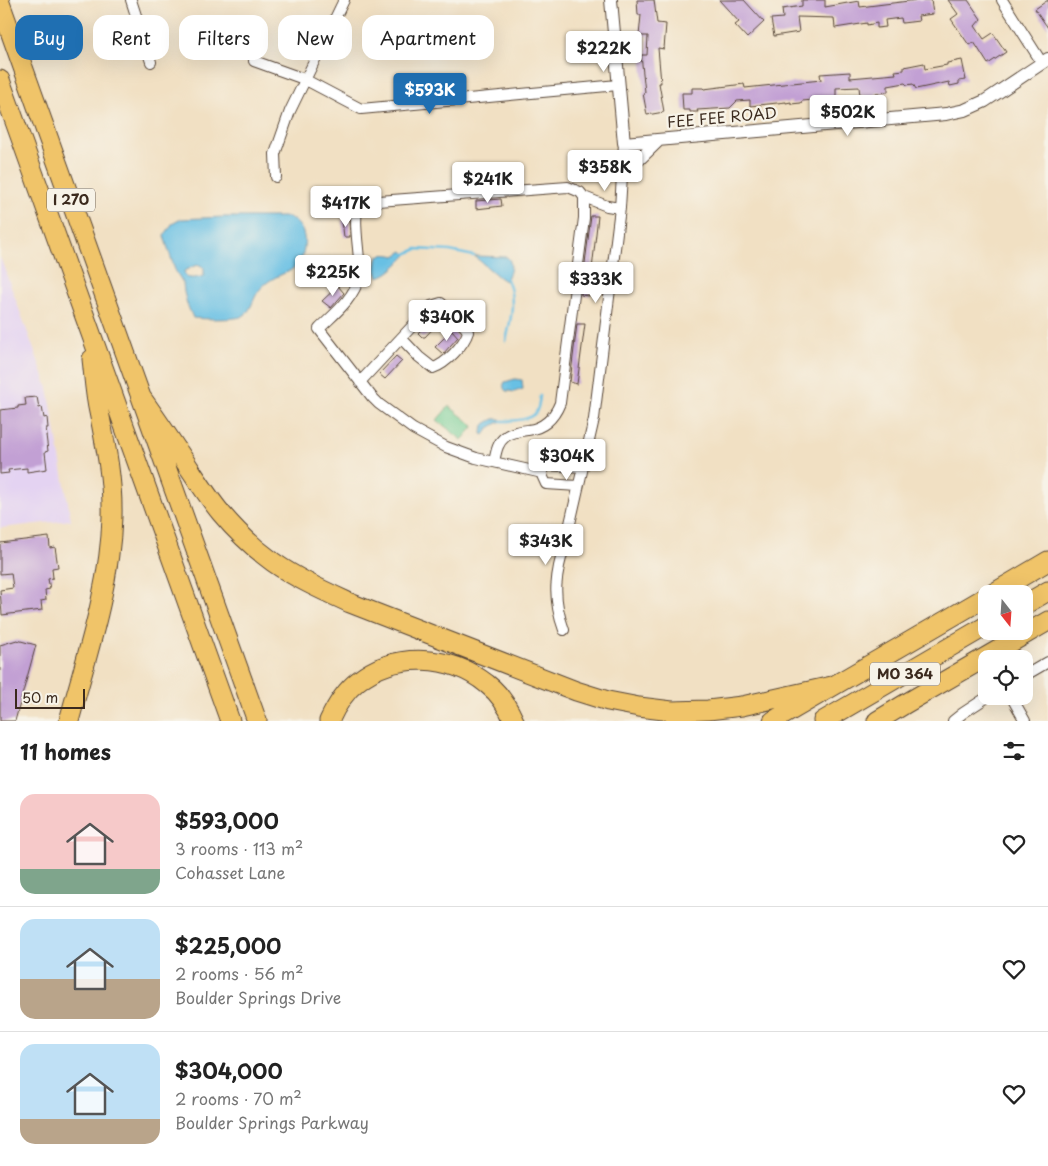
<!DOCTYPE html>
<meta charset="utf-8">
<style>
:root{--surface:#fff;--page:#f6f6f6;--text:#222;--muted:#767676;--line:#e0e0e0;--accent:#1f6fb2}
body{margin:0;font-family:"Playpen Sans",sans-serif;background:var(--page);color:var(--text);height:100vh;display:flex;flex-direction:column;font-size:19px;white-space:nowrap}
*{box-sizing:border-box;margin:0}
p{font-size:16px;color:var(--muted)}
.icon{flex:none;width:28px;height:28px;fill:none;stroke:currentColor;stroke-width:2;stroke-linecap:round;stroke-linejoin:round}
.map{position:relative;height:721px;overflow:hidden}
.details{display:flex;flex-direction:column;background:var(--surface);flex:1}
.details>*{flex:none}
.banner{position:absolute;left:15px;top:15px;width:500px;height:45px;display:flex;gap:10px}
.needle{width:32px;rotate:163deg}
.controls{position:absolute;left:978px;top:585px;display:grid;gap:10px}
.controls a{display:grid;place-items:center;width:55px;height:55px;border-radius:10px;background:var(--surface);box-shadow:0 5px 20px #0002;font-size:25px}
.scale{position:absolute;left:15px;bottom:12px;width:70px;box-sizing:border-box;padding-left:5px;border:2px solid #3b2a1e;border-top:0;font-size:14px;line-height:18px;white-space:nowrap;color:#3b2a1e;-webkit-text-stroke:4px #f7f3e8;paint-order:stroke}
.price{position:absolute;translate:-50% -42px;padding:0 11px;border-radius:5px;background:#fff;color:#222;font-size:16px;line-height:32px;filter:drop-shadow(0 1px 2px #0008)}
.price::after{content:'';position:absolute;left:50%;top:30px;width:15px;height:11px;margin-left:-8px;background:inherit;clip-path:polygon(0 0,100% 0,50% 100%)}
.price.current{background:var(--accent);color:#fff}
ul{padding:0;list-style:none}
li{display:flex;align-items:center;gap:15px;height:125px;padding:0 20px}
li+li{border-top:1px solid var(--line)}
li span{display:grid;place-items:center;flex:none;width:140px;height:100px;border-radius:15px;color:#555}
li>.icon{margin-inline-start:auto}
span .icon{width:60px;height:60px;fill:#fffc;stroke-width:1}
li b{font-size:21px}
h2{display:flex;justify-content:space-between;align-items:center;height:60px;padding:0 20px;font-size:21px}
.pill{padding:0 18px;border-radius:15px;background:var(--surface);box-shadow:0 5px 20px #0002;font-size:18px;line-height:45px}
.pill.current{background:var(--accent);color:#fff}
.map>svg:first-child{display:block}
.built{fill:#e4d3f2}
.green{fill:#76ce94;stroke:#587c59}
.water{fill:#67c0e4;stroke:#517581;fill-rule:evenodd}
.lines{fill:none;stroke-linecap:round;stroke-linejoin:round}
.stream{stroke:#67c0e4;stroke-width:2.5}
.building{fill:#c2a0d4}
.minor-casing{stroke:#564537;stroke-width:12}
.tertiary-casing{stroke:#564537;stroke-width:14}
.motorway-casing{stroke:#564537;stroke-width:21}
.minor{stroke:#fff;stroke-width:10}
.tertiary{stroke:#fff;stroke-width:12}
.motorway{stroke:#f0c469;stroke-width:19}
.labels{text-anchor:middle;stroke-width:4.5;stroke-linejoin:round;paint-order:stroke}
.shield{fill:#f7f3e8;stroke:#73665b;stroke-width:1}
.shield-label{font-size:14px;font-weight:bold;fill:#3b2a1e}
.street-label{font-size:15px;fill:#3b2a1e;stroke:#f7f3e8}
</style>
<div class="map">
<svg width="1048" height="721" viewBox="0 0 1048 721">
<rect width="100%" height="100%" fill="#f7f3e8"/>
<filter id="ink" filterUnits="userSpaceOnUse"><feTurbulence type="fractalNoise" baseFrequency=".02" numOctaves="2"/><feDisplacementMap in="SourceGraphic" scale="10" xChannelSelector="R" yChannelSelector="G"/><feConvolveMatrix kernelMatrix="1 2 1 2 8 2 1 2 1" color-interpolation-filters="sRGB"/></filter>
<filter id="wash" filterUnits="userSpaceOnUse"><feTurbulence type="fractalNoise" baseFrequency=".0096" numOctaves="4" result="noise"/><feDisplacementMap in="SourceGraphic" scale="20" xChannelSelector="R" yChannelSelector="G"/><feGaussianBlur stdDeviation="1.12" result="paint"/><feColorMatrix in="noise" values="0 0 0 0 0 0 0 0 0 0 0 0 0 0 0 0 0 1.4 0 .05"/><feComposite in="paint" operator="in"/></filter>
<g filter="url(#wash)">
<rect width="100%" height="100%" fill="#f1e0c3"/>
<!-- built -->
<path class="built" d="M0,257l48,131 23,132 -71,8z"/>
<!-- green -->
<path class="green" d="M449,406l25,20 -12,14 -25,-20z"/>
<!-- water -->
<path class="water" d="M224,217h65c14,8 18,20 14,36 0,3 -2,8 -4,10 -5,7 -15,10 -23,14 -6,3 -10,6 -15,11 -8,8 -9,23 -18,28 -6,4 -43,3 -50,2l-6,-14 -3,-12 -1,-9 -8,-13 -11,-34 8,-12 9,-5zM200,265l4,3v8c-7,2 -12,3 -18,1l-2,-6 10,-5z
M403,251l4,4c-8,8 -18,20 -29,22 -4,-6 -2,-14 0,-21 5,-2 11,-2 17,0z
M474,256l33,1c7,6 3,18 -2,24l-5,-3z
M515,379l7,1 1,9 -9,3 -5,-1h-3c-3,-3 -3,-6 -1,-9z
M494,419h6l1,2 -12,7 -5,7 -2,-1c0,-10 4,-11 12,-15z"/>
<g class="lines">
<!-- stream -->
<path class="stream" d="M406,254l11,-5 33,2 24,5
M506,341c5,-21 10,-42 1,-62
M501,421c9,0 30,0 35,-9 3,-4 3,-11 4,-16"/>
</g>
<g id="blocks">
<!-- building -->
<path class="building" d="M637,0h17l3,23 9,1 -2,25 -6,-1 3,35h-2l5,29 -17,3 -4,-22 2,-1 -4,-37h6l1,-19h-9l2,-21h-3z
M719,0h25l20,22 -17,16 -12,-13 4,-3z
M802,0h23v7l34,-6 1,6 57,-7h14l2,14 -15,2 1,5 -17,2 -1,-5 -16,2 1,7 -9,1v-5l-10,2v-2l-32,5 -1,-10 -37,-1 2,15 -25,4 -3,-17 12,-1 -1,-9 20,-3z
M948,0h20l13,19 -6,7 9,13 9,-6 13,19 -18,12 -14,-22 -5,3 -18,-26 7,-5z
M1048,0v28l-13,-19z
M962,60l4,20 -7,1v3l-9,2 -1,-4 -33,7 -3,-5 -6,1 -2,-2 -17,3v6l-12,1v4l-11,1v-3l-5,1 -1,-9 -23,1v10l-34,3 -1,2 -10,1v-2l-5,1v-1l-36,4v-6l-13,1 -7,7 -33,2 1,2h-8v-2h-7l-1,-17h10v-5h11l1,1 40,-5 1,4 76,-8 -1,-6 30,-2v6l46,-4 -1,-3 9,-1v-3l20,-4 1,6 22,-4v-2z
M501,199l1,7 -26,3v-8z
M591,216h7l-9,80 -8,-1z
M342,220h7l1,17h-6z
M338,286l6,7 -13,15 -9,-7z
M435,315l6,5 -16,17h-3l-4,-4z
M577,324h8l-8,60 -7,-2z
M452,330l6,7 -15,17 -8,-7z
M396,356l6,5 -17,18 -6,-5z
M37,397l2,11 3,-1 2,11 3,-1 1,11h-2l1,7h-1l2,16 -3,1 2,17 -20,3v-4l-19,2 1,3 -9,1v-64l18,-2v-2l8,-1 -1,-7z
M49,537l1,11 5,-1 3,20 -6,1 1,10 -5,1 2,10 -5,1 1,10 -5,1 1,9 -40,5 -2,-25 13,-2 -2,-15 -11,1v-31z
M17,640l19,5 -21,76h-15v-76z"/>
</g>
</g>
<g filter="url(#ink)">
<use href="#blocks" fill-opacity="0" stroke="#564537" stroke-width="1"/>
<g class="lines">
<!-- minor casing -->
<g class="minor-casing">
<path id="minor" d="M131,0l20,62
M1002,0l40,63
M254,61l50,18 57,30 257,-24
M276,177l-1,-23 15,-43 54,-111
M584,197l23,9 13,2
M360,382l71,-76 10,-3 25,25 2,4c-4,13 -22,32 -35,36l-14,-11 -18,-19
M494,462c2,-9 3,-19 11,-25 6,-5 15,-6 23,-7 16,-2 26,-12 32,-27l24,-185v-21l-4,-5 -12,-5 -203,15c-2,2 -4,3 -6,5 -8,10 3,54 0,70 -5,22 -25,37 -40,52l53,68 7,7 34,25 33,18 30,11 62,14 3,1
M541,473l6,-8 36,2
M541,473l5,11 32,2
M564,630c-12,-33 -9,-56 2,-89l28,-122 26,-211 4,-65
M1024,676l24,-14
M1011,696l14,25
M953,721l10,-8 26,-17"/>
</g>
<!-- tertiary casing -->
<g class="tertiary-casing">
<path id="tertiary" d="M611,0l13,143 322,-29 19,-4 20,-9 63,-42
M623,175l36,-35"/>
</g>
<!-- motorway casing -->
<g class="motorway-casing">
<path id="motorway" d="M0,3l257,718
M0,80l230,641
M141,397c15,21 29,42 43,63 12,18 23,36 37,53 15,18 33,35 52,49 24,17 51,29 77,41l226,88 32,10 31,6 33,4 36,-1 34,-4 90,-20
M992,594l56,-33
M1024,605l24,-14
M69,721c18,-67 41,-134 43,-204 1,-36 -6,-70 -13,-105 -4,-17 -5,-36 -7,-53
M329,721c7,-15 16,-30 29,-40 38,-30 93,-26 129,3 12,9 21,23 27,37
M773,721l213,-124
M823,721l163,-95
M877,721l28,-17 143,-83"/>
</g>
<!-- minor -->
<use href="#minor" class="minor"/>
<!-- tertiary -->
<use href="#tertiary" class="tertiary"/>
<!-- motorway -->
<use href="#motorway" class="motorway"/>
</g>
</g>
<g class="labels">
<!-- shield labels -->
<g class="shield">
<rect x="47" y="188.5" width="48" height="23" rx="4"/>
<rect x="870" y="662.5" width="70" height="23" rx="4"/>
</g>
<g class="shield-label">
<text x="71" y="205">I 270</text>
<text x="905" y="679">MO 364</text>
</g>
<!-- street labels -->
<g class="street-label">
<text transform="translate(722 118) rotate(-5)" y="5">FEE FEE ROAD</text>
</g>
</g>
</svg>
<div class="controls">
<a><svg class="needle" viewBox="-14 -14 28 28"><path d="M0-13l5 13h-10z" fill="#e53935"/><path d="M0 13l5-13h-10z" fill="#767676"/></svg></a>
<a><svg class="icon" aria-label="locate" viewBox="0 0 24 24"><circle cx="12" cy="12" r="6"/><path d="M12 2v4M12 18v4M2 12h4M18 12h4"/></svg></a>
</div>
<div class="scale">50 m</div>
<b class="price" style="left:604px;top:73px">$222K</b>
<b class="price current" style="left:430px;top:115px">$593K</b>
<b class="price" style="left:848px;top:137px">$502K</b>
<b class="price" style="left:605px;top:192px">$358K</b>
<b class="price" style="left:488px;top:204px">$241K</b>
<b class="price" style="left:346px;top:228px">$417K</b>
<b class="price" style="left:333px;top:297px">$225K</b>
<b class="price" style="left:596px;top:304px">$333K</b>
<b class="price" style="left:447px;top:342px">$340K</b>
<b class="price" style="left:567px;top:481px">$304K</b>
<b class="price" style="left:546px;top:566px">$343K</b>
<div class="banner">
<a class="pill current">Buy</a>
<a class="pill">Rent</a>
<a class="pill">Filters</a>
<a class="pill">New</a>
<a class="pill">Apartment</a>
</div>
</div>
<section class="details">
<h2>11 homes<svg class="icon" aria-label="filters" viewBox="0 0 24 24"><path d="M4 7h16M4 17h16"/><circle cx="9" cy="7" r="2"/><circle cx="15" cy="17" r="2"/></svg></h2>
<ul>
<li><span style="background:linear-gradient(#f6c9c9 75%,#7fa58c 0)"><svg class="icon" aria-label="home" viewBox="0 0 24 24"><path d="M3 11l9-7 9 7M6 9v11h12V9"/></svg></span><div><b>$593,000</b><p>3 rooms · 113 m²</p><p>Cohasset Lane</p></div><svg class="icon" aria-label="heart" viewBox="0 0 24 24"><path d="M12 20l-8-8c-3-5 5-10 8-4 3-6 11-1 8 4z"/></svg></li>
<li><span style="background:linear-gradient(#bfe0f5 60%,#b9a48a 0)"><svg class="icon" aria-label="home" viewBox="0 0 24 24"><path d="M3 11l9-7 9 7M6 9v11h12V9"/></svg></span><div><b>$225,000</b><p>2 rooms · 56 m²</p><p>Boulder Springs Drive</p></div><svg class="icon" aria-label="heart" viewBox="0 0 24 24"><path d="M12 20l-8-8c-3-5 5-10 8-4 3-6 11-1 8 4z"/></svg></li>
<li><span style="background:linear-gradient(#bfe0f5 75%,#b9a48a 0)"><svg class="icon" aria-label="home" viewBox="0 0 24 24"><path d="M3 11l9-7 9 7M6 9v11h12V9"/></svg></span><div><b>$304,000</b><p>2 rooms · 70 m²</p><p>Boulder Springs Parkway</p></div><svg class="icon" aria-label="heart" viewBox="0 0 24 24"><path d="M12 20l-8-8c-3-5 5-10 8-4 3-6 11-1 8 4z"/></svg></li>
</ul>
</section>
